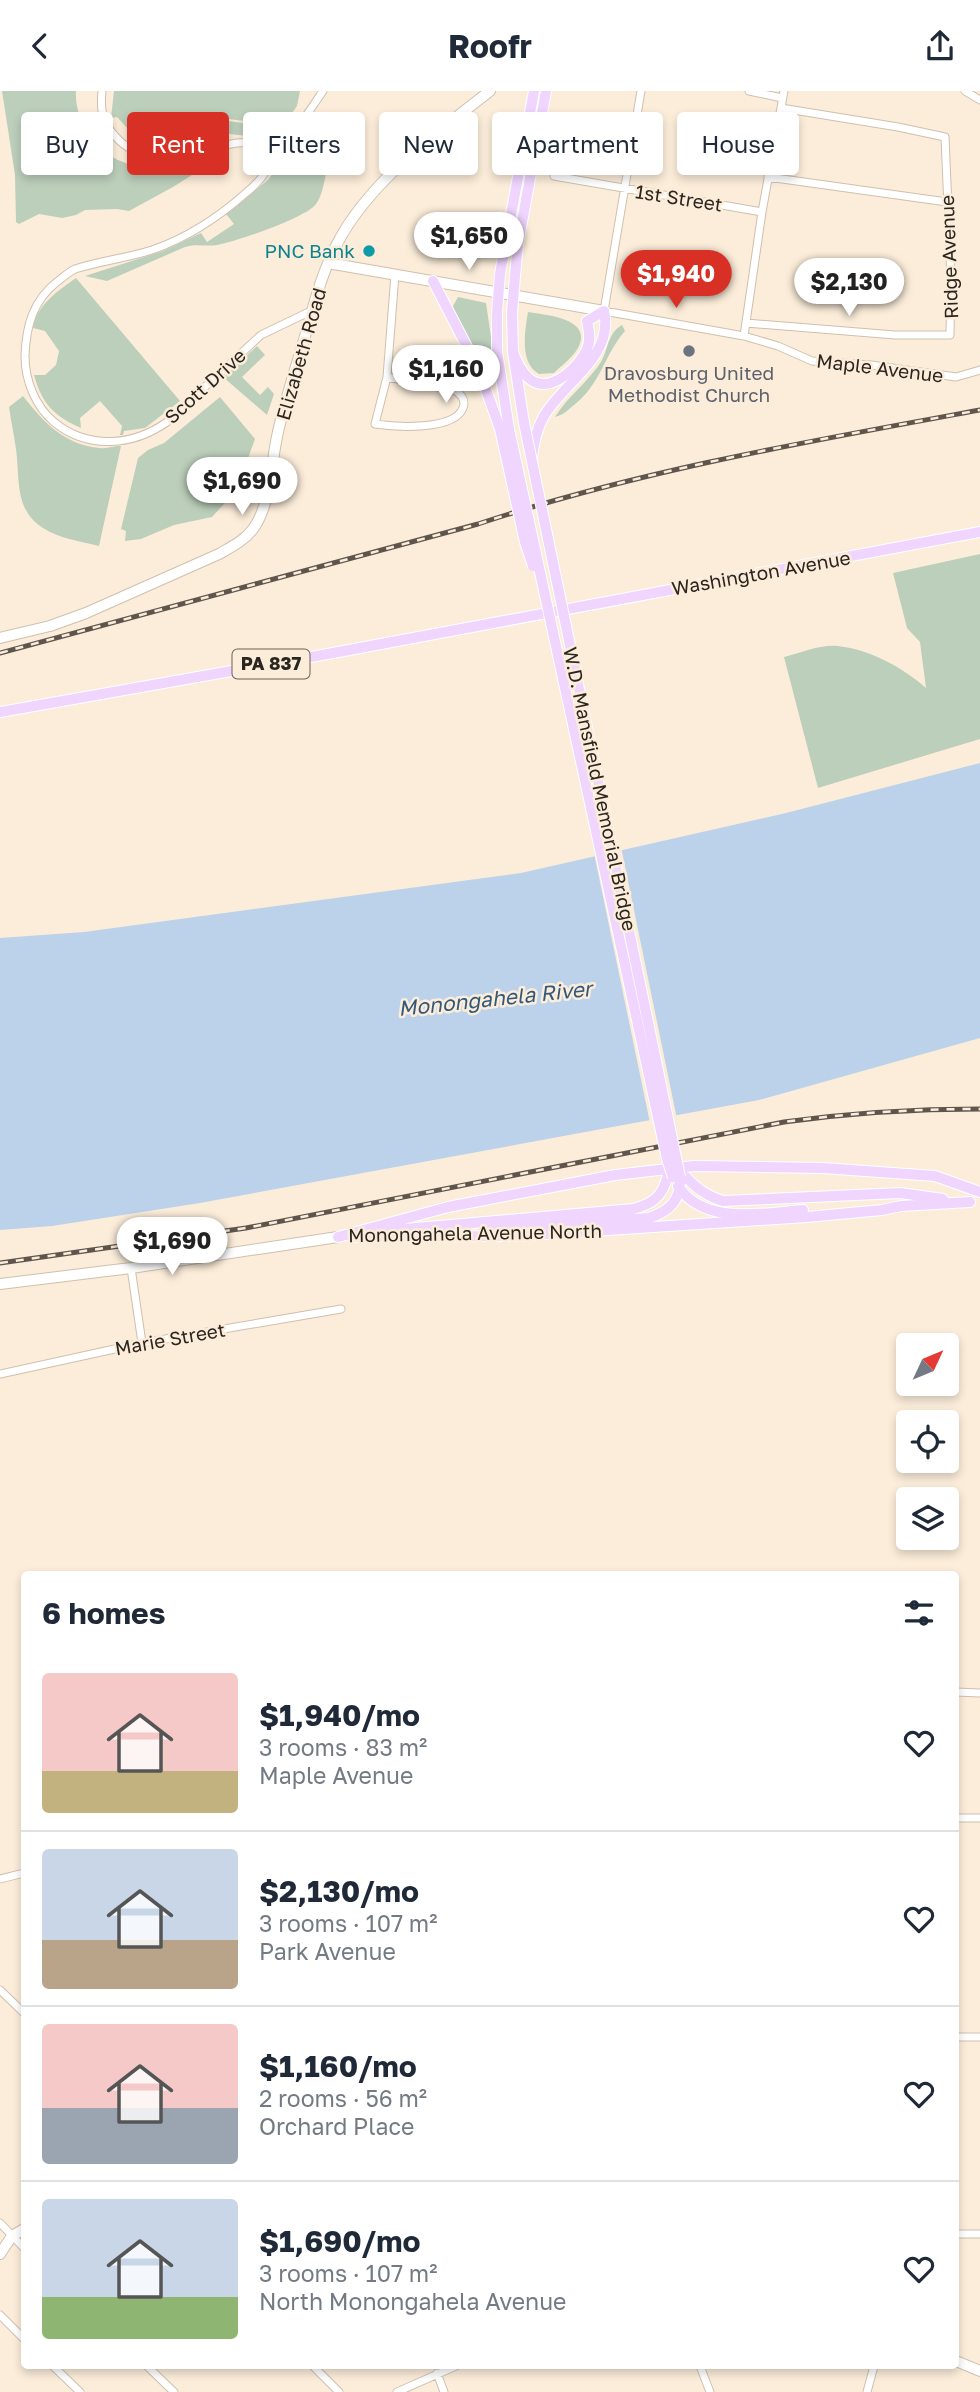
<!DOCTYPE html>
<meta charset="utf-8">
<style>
:root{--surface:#fff;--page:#f2f2f3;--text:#1f2937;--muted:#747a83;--line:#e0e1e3;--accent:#d93025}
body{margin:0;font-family:"Golos Text",sans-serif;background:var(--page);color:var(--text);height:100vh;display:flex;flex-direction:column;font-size:26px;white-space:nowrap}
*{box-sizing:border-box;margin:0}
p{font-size:23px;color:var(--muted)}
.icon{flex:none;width:38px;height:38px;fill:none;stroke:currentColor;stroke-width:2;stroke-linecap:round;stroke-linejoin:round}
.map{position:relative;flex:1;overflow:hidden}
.sheet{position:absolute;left:21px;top:1480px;width:938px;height:798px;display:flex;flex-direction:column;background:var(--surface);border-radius:7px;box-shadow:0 4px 10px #0003}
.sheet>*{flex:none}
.banner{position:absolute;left:21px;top:21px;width:938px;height:63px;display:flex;gap:14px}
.needle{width:46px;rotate:46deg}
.controls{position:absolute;left:896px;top:1242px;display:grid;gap:14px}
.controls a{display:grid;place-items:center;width:63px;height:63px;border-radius:7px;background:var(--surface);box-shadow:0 4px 10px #0003;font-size:35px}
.price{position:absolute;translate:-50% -60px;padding:0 16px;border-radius:24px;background:#fff;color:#222;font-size:23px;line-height:46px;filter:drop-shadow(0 2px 4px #0008)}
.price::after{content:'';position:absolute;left:50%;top:42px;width:21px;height:16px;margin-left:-10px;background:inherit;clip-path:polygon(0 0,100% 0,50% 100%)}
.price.on{background:var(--accent);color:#fff}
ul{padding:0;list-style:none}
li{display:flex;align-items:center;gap:21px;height:175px;padding:0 21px}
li+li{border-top:2px solid var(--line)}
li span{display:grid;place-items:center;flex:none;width:196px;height:140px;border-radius:7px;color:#555}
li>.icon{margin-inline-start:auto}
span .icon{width:84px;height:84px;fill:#fffc;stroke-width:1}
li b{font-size:30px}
h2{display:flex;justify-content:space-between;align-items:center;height:84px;padding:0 21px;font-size:30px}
.pill{padding:0 24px;border-radius:7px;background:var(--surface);box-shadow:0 4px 10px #0003;font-size:24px;line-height:63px}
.pill.on{background:var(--accent);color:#fff}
header{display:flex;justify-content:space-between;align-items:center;height:91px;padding:0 21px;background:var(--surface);font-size:32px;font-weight:700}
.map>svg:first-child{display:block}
.green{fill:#bccfbb}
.water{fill:#bbd2ea}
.pier{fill:#fcedda}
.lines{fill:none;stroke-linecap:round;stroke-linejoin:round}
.street-casing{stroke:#cfc0ae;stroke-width:9}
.secondary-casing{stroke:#cfc0ae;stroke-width:12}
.primary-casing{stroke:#fff;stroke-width:12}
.street{stroke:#fff;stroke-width:7}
.secondary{stroke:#fff;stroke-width:10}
.primary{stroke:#f0d5ff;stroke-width:10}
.rail-casing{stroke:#5e564d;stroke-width:5}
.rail{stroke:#fcedda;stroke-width:2.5;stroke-dasharray:8;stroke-linecap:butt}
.primary-bridge-casing{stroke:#fff;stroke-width:12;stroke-linecap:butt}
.primary-bridge{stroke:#f0d5ff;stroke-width:10}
.culture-dot{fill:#0f9aa8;stroke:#fcedda;stroke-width:2.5}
.worship-dot{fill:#6b7280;stroke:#fcedda;stroke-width:2.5}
.labels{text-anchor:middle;stroke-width:5;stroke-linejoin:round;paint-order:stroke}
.shield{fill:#fcedda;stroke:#6a6157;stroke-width:2}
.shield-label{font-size:18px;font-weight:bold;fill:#2b251f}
.street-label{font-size:19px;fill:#2b251f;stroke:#fcedda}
.culture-label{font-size:19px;fill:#0d838f;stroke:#fcedda;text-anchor:end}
.worship-label{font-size:19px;fill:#5b616d;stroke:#fcedda}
.water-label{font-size:21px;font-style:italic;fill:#33587a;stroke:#fcedda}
</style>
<header><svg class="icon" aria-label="back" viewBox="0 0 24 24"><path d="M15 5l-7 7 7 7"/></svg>Roofr<svg class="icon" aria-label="share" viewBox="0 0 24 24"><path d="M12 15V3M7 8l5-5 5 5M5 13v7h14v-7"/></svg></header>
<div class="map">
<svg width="980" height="2301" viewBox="0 0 980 2301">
<rect width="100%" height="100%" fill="#fcedda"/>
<!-- green -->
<path class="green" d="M2,0h74c-2,28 19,61 47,71 7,3 14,3 21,7l2,-9 15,2 42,-6v6l-11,13 -19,12 -44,24 -12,-2 -32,1 -9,5 -14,3 -23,-4 -20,10 -3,-2 -1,-47z
M114,0h186l-3,15 -14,20 -109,-14 -1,11 -3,2 4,3 -1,16 -36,-5 -20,-22 -6,1z
M228,30l33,4 -2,12 -30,-3 -2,-1z
M305,37l13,8 3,-4c9,11 8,29 5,41 -2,10 -4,23 -10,31 -10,14 -81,38 -99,41 -11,2 -21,-2 -32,2l-78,34 -22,-5 78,-25 38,-18 6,9 27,-18 -8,-10 42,-34 25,-33z
M76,187l104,123 -35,27 -21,3 -1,4h-3l2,-9 -22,-25 -20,17 1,10c-27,-12 -39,-24 -47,-53h11l11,-10 3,-14 -14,-20 -12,-3c3,-23 26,-38 43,-50z
M458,206l28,6 11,75 -2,4 -2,1 -41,-75z
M528,221c17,3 66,6 50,36 -6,10 -17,18 -24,25l-15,1c-20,-11 -14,-43 -11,-62z
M622,234l3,6c-21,24 -24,53 -51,74 -6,5 -11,10 -19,12 13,-21 33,-35 46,-55 8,-14 6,-28 21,-37z
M257,255l8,9 -23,22 18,18 8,-8 6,7 -7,21 -44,-38z
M23,305c21,27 42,49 77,52 8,1 12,-2 21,-2l-22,100c-19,-5 -39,-7 -56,-18 -29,-18 -23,-50 -27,-79 -2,-14 -5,-28 -7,-42z
M220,306l35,42 -19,52 -24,26 -38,8 -33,14 -16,2 1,-10 -5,-2 17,-71 10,-8 16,-7z
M980,463v185l-162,49 -34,-131c16,-4 37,-13 54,-11 33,4 64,21 88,42l-6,-46 -13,-14 -14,-55z"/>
<!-- water -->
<path class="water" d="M980,672v275l-221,62 -559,103 -148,23 -52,4v-292l84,-6 437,-59 265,-60z"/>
<!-- pier -->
<path class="pier" d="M621,756l56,272 -27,4 -56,-270z"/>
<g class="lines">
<!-- street casing -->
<g class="street-casing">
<path id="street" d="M102,0c-2,18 0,31 13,45 21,25 58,24 87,16 24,-7 45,-17 67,0 3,17 -10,30 -22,40 -27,24 -60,46 -95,58 -25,8 -52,11 -77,19 -6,3 -12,8 -17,12 -25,19 -32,45 -33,75 0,24 10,50 29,66 34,28 79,24 113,0l94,-87 52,-25
M641,0l-37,220 140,25 34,10 34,15 59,4 85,12 24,-7
M749,0l33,7
M965,0l15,9
M269,61c25,-14 38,-38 54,-61
M554,85l208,36
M768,86l179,25
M746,232l149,12h55l1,-57 -6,-141 -47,-10 -117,-19
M744,245l18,-124 22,-121
M387,286l67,13c7,4 12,10 9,18 -9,23 -68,19 -88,16l12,-47 8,-103
M131,1177l11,75
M0,1283l142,-31 199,-34
M956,1601l24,1
M956,1727h24
M0,1788l24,-6
M0,1899l24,23
M956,1946h24
M0,2132l24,25
M956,2143h24
M0,2224l24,24
M53,2275l27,26
M147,2275l27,26
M313,2275l26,26
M700,2275l10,26
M437,2282l7,19
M397,2301l59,-26
M867,2301l7,-26"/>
</g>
<!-- secondary casing -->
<g class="secondary-casing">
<path id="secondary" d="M328,172l276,48
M0,547l50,-12 36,-13 133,-59c12,-7 25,-13 34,-25 18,-24 18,-68 25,-97 7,-31 17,-62 26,-92 9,-32 17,-66 33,-96 31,-61 99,-111 153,-153
M0,1193l131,-16 207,-31
M0,2163l12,-18 12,-7
M956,2270l24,10"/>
</g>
<!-- primary casing -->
<g class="primary-casing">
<path id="primary" d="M500,183l34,-183
M515,185l3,-32 28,-153
M433,190l46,89 21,59
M497,222v38l12,78
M512,222l1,39 11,71
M513,261c4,10 8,21 18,28 20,14 48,-13 56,-31 4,-9 2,-19 0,-28l17,-10c10,46 -40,71 -60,105 -8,14 -10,27 -12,42
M0,621l333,-59 647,-121
M686,1086c11,12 21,19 37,24l177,-8 43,6
M678,1095c26,40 86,27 125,24
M491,1138l158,-11c21,-7 32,-18 31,-41
M382,1140l251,-22c19,-5 29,-12 34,-31
M338,1146l110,-30 167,-32 79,-9 129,2 112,8 45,16
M351,1146l163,-1 79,-5 214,-14 75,-7 19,-4 69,-4"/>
</g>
<!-- street -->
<use href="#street" class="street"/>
<!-- secondary -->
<use href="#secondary" class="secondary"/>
<!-- primary -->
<use href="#primary" class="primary"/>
<!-- rail casing -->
<g class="rail-casing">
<path id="rail" d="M0,562l478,-129c163,-54 333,-83 502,-114
M0,1172l246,-35 538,-106c66,-9 130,-13 196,-13"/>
</g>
<!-- rail -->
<use href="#rail" class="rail"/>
<!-- primary-bridge casing -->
<g class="primary-bridge-casing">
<path id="primary-bridge" d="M497,222l3,-39
M512,222l3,-37
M524,332l156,754
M500,338l25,113 8,24
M509,338l158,730 6,18"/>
</g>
<!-- primary-bridge -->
<use href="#primary-bridge" class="primary-bridge"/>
</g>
<!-- markers -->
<circle class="culture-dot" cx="369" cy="160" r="7"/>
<circle class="worship-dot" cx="689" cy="260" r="7"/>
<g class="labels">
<!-- shield labels -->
<rect class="shield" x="232.5" y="558.5" width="77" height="29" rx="5"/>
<g class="shield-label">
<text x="271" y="579">PA 837</text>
</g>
<!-- street labels -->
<g class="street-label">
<text transform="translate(679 107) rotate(9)" y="7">1st Street</text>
<text transform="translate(949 166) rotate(-92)" y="7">Ridge Avenue</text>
<text transform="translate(301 263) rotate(-74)" y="7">Elizabeth Road</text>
<text transform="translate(880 277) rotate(7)" y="7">Maple Avenue</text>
<text transform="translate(205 295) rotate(-42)" y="7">Scott Drive</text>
<text transform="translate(761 482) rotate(-10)" y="7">Washington Avenue</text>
<text transform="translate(600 698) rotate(78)" y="7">W.D. Mansfield Memorial Bridge</text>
<text transform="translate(475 1142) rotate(-1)" y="7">Monongahela Avenue North</text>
<text transform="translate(170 1248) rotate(-10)" y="7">Marie Street</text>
</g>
<!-- culture labels -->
<g class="culture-label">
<text x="355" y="167">PNC Bank</text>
</g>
<!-- worship labels -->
<g class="worship-label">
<text x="689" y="289">Dravosburg United<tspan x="689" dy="22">Methodist Church</tspan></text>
</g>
<!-- water labels -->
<g class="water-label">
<text transform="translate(495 908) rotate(-6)" y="7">Monongahela River</text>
</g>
</g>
</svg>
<div class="controls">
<a><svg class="needle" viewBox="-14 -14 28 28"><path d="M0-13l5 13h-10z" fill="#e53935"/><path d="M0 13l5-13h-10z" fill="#747a83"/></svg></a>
<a><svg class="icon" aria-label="locate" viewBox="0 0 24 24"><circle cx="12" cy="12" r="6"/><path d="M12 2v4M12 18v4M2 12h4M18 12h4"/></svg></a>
<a><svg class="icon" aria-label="layers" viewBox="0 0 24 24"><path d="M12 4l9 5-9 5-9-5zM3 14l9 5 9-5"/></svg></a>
</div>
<b class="price" style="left:469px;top:181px">$1,650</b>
<b class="price on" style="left:676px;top:219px">$1,940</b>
<b class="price" style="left:849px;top:227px">$2,130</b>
<b class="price" style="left:446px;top:314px">$1,160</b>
<b class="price" style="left:242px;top:426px">$1,690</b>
<b class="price" style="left:172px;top:1186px">$1,690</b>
<div class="banner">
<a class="pill">Buy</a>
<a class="pill on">Rent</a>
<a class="pill">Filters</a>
<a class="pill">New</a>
<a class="pill">Apartment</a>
<a class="pill">House</a>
</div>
<section class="sheet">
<h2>6 homes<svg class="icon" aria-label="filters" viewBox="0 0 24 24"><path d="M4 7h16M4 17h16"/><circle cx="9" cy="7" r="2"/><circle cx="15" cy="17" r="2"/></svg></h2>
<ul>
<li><span style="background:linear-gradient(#f6c9c9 70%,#c2b280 0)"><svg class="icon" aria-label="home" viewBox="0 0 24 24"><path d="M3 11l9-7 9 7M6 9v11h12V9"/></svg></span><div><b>$1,940/mo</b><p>3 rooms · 83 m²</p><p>Maple Avenue</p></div><svg class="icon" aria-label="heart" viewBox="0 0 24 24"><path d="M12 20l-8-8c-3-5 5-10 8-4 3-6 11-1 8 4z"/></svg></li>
<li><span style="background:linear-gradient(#c9d6e8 65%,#b9a48a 0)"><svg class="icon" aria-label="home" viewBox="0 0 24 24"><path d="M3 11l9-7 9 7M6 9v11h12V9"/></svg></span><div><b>$2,130/mo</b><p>3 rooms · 107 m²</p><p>Park Avenue</p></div><svg class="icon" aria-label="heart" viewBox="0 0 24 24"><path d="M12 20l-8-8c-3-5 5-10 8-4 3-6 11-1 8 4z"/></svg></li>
<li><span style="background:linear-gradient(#f6c9c9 60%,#9aa5b1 0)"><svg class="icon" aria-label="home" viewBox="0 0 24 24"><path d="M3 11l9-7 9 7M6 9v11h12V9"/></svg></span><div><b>$1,160/mo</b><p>2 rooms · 56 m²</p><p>Orchard Place</p></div><svg class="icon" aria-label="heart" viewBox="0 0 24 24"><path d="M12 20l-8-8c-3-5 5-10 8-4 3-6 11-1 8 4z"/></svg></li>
<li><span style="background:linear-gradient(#c9d6e8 70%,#8fb573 0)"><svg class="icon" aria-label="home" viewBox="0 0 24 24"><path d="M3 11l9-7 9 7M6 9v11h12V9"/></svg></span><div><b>$1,690/mo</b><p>3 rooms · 107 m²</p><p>North Monongahela Avenue</p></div><svg class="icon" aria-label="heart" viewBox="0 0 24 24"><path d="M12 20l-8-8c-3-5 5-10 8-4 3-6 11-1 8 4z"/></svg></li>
</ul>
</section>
</div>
